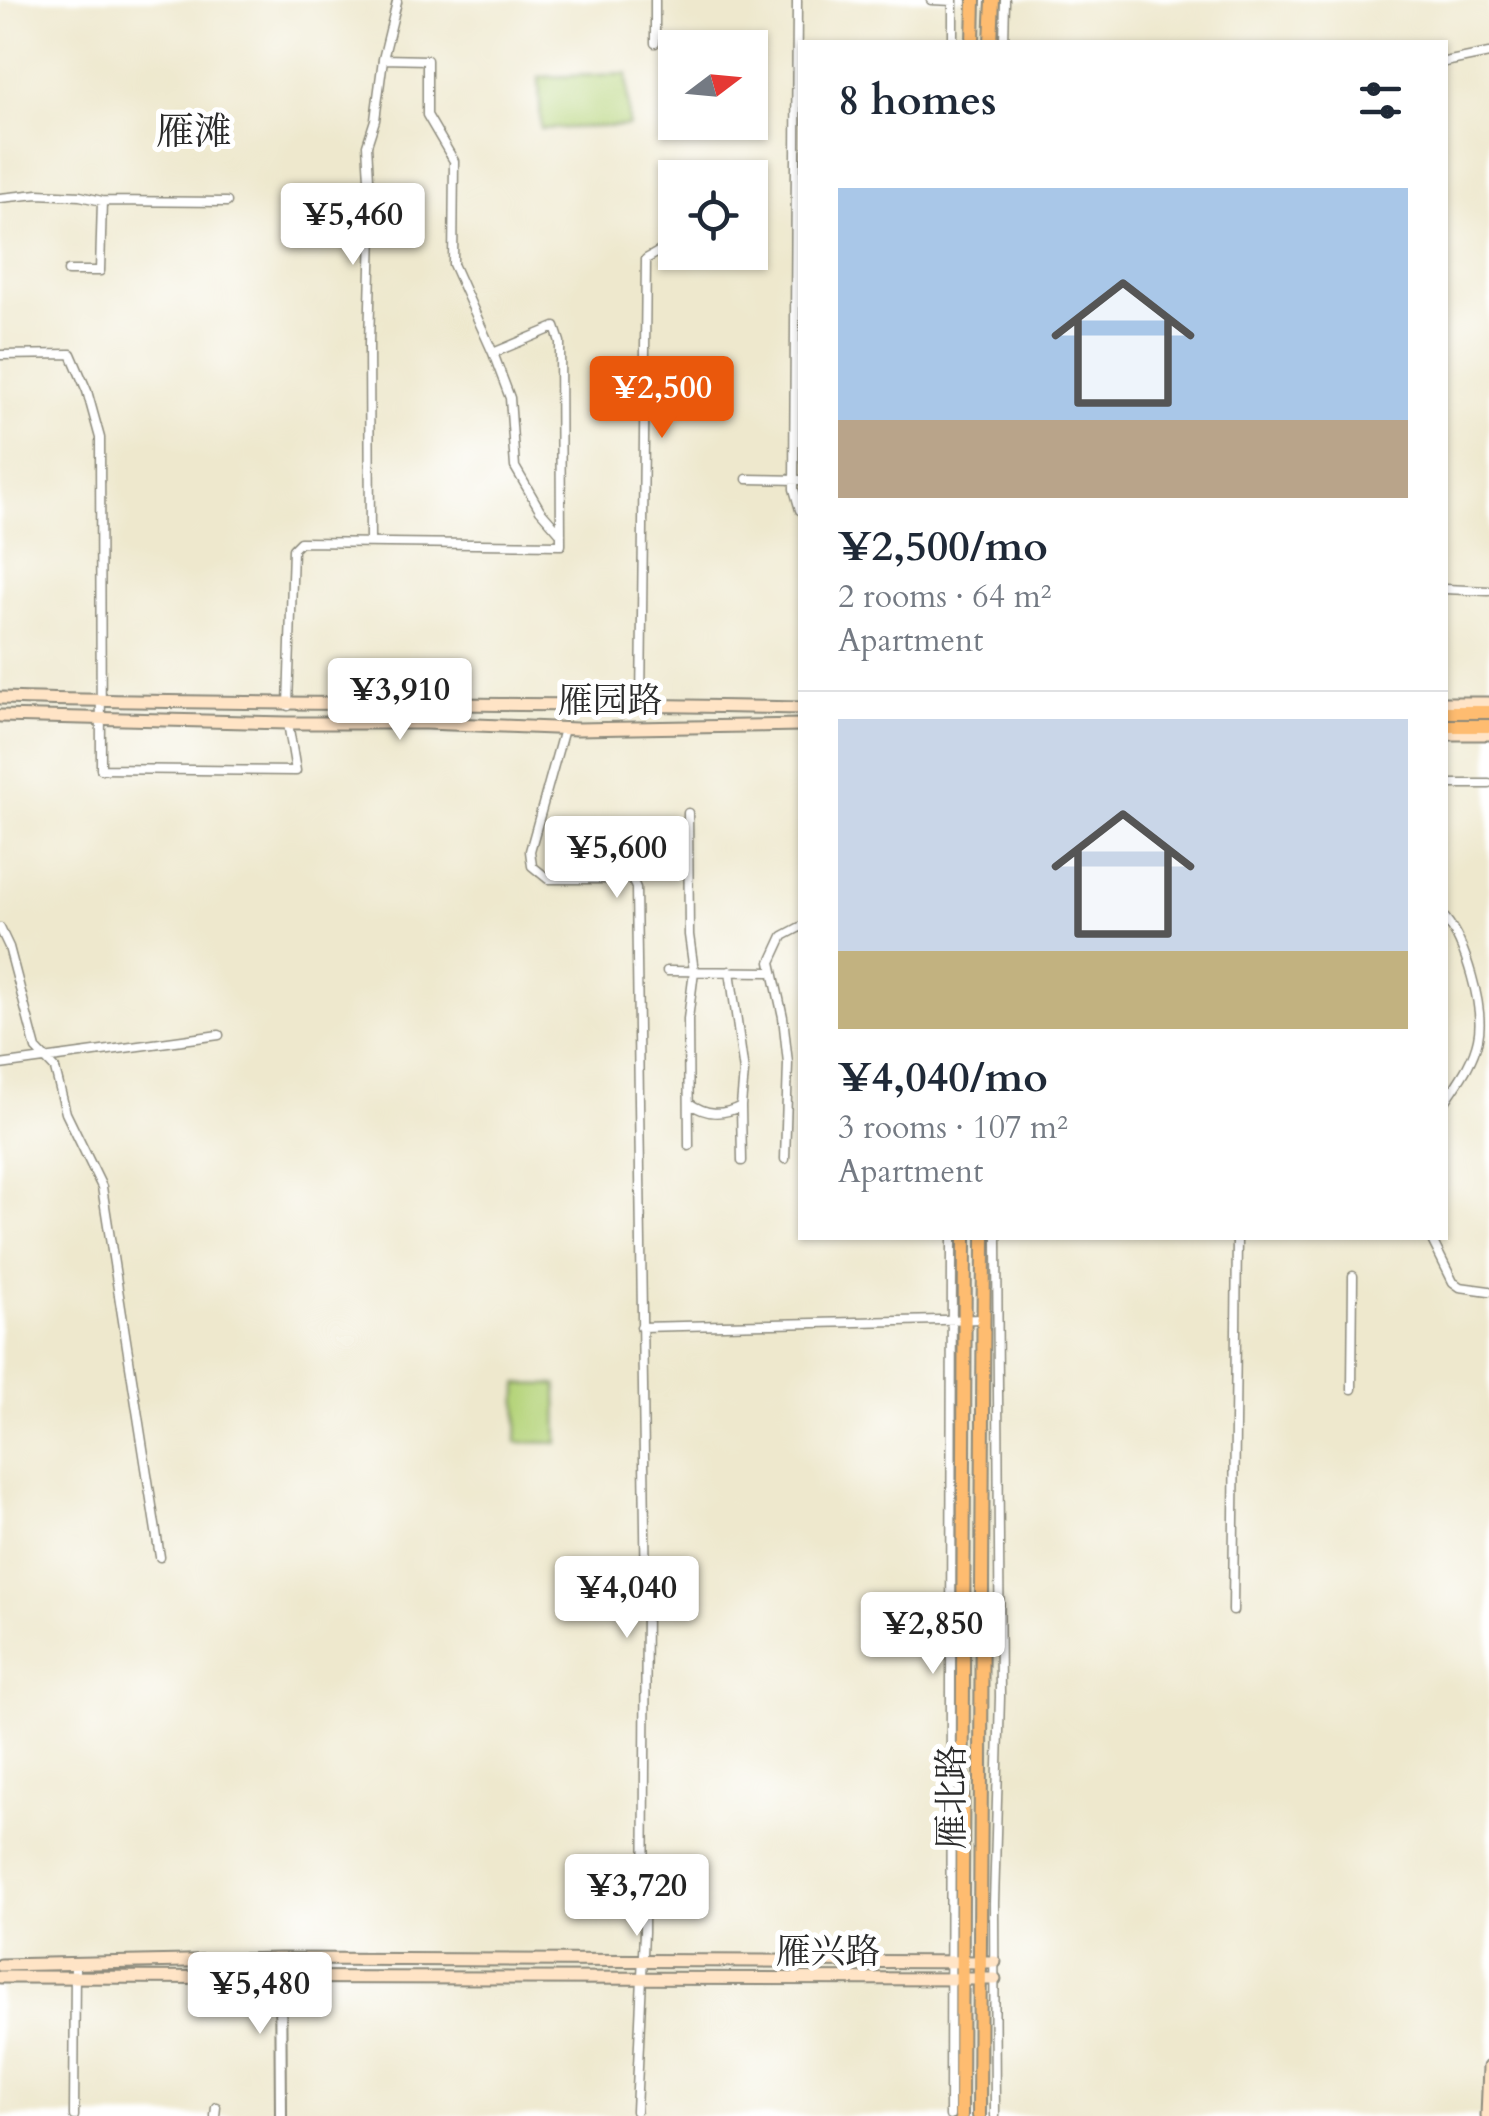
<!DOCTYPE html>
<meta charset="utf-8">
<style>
:root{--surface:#fff;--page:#f6f6f7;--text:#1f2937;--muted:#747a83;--line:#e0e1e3;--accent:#ea580c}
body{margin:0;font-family:Cardo,"Noto Serif SC",serif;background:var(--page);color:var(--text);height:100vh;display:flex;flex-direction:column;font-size:38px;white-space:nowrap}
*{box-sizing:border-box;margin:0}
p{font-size:32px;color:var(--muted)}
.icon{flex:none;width:55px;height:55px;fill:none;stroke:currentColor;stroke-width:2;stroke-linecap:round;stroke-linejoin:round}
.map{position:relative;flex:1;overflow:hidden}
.side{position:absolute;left:798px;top:40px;width:650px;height:1200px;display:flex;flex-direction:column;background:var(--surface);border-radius:0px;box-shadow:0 2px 8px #0004}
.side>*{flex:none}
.needle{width:65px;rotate:74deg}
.tools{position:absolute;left:658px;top:30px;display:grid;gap:20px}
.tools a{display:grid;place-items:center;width:110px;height:110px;border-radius:0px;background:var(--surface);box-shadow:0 2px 8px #0004;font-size:50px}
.price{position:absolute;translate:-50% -85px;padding:0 22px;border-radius:10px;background:#fff;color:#222;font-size:32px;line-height:65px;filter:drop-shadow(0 2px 5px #0008)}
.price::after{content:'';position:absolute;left:50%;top:60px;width:30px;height:22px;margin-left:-15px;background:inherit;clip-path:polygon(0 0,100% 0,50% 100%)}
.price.on{background:var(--accent);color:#fff}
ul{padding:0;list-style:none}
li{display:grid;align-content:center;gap:20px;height:530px;padding:0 40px}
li+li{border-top:2px solid var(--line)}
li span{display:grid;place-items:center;height:310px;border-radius:0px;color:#555}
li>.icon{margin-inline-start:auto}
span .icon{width:180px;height:180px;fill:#fffc;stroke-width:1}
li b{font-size:42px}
h2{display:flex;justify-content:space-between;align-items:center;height:120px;padding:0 40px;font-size:42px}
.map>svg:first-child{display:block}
.pitch{fill:#b6d47b;stroke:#708053;stroke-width:2.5}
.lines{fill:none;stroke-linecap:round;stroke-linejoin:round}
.minor-casing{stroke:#8c8a7c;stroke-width:11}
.tertiary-casing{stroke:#8c8a7c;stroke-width:14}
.secondary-casing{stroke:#8c8a7c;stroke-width:15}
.primary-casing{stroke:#8c8a7c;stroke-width:16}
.minor{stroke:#fff;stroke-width:8}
.tertiary{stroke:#fff;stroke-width:10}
.secondary{stroke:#ffe4c6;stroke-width:11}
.primary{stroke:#febc70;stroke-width:12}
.labels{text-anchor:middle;stroke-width:10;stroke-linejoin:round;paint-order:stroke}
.street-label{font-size:35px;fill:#2b2b2b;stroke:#fff}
.neighbourhood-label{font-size:38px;fill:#2b2b2b;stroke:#fff}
</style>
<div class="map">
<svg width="1489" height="2116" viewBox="0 0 1489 2116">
<rect width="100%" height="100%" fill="#fff"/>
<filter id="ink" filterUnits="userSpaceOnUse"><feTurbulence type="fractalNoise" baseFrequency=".01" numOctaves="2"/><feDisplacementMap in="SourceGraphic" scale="20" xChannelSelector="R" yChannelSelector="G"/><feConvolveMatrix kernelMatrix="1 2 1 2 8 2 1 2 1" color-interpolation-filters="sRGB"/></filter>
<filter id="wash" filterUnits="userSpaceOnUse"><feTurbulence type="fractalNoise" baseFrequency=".0048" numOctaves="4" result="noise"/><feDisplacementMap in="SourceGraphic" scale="40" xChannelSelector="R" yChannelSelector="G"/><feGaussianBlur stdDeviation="2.25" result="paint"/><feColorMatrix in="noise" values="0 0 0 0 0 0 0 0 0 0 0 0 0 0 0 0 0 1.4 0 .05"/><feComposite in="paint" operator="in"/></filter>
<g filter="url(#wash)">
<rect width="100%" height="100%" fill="#eee8cd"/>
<!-- pitch -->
<path class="pitch" d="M627,74l2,52 -88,3 -2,-52z
M518,1384l39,1 1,58 -41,-1z"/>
</g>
<g filter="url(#ink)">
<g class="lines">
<!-- minor casing -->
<g class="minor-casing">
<path id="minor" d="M655,0v43
M797,0l-3,489 6,21
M931,0l22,1
M953,42v-42
M1004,42l1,-42
M1445,62l44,-9
M0,198l38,-4 42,2 22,5 125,1
M68,271h32l2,-70
M493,353l17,45 5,69 25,43 21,24
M0,355l71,-1 16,37 13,47 1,331 195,2 -8,-48
M747,479l53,1
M370,542l-1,-198 3,-114 -5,-85 8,-25 8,-61 14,-57
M1445,589l44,2
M641,705l5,-446 21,-12 -1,-60
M288,706l5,-157 7,-7 261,3 -1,-203 -5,-15 -62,26 -40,-89 1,-103 -27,-46v-55l-44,-1
M564,729l-34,122 2,15 16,13h84l4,9 10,712 -2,332 -8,179
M1445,784h44
M688,813l1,122 5,36 -6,48 1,127
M1445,918c20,24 40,90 33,121 -5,24 -20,43 -33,63
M0,928l9,19 27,102 19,20 11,44 36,74 58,370
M667,971l104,1
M0,1065l219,-30
M689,1103c17,12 33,13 52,3l3,-34 -14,-101
M741,1106l1,55
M785,1159l3,-96 -5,-46 -12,-55 12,-26 17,-9
M1431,1238l22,44 7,5 29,4
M641,1327l342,-8
M1352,1389l1,-113
M1233,1611l4,-373
M74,2116l1,-151
M215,2116l1,-9
M950,2116l2,-878
M995,2116l-1,-213 6,-206 -3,-459"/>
</g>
<!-- tertiary casing -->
<g class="tertiary-casing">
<path id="tertiary" d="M280,1959l1,157"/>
</g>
<!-- secondary casing -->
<g class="secondary-casing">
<path id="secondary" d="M0,698c267,8 533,4 800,10
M1445,703h44
M0,716l288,7h138l151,6 223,-4
M1445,734h44
M0,1965l280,-6 715,3
M0,1977l995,2
M1487,2116l2,-49"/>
</g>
<!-- primary casing -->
<g class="primary-casing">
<path id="primary" d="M973,42l1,-42
M991,42l2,-42
M1445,712h44
M1445,726h44
M961,2116l4,-878
M979,2116l5,-878"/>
</g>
<!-- minor -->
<use href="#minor" class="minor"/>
<!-- tertiary -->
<use href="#tertiary" class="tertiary"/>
<!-- secondary -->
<use href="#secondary" class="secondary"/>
<!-- primary -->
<use href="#primary" class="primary"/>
</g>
</g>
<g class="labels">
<!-- street labels -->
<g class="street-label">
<text x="610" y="712">雁园路</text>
<text transform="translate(951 1797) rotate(-90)" y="12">雁北路</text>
<text x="828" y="1963">雁兴路</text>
</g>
<!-- neighbourhood labels -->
<g class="neighbourhood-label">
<text x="194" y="144">雁滩</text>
</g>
</g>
</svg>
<div class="tools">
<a><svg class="needle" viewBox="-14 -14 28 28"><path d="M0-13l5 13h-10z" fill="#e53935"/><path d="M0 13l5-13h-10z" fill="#747a83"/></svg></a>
<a><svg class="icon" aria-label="locate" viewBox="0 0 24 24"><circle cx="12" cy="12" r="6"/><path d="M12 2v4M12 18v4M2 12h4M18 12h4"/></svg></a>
</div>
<b class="price" style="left:353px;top:268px">¥5,460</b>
<b class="price on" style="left:662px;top:441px">¥2,500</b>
<b class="price" style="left:400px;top:743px">¥3,910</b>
<b class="price" style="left:617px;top:901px">¥5,600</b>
<b class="price" style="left:627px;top:1641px">¥4,040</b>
<b class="price" style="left:933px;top:1677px">¥2,850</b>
<b class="price" style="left:637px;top:1939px">¥3,720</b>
<b class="price" style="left:260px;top:2037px">¥5,480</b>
<section class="side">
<h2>8 homes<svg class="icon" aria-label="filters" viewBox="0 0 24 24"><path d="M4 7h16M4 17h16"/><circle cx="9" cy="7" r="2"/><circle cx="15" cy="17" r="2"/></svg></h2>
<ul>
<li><span style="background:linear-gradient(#a9c7e8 75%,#b9a48a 0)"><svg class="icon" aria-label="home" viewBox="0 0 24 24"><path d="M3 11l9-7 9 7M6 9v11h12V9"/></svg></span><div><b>¥2,500/mo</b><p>2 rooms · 64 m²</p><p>Apartment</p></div></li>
<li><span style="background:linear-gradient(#c9d6e8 75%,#c2b280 0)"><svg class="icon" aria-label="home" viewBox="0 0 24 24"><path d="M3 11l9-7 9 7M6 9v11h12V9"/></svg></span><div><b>¥4,040/mo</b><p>3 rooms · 107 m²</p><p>Apartment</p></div></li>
</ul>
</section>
</div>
